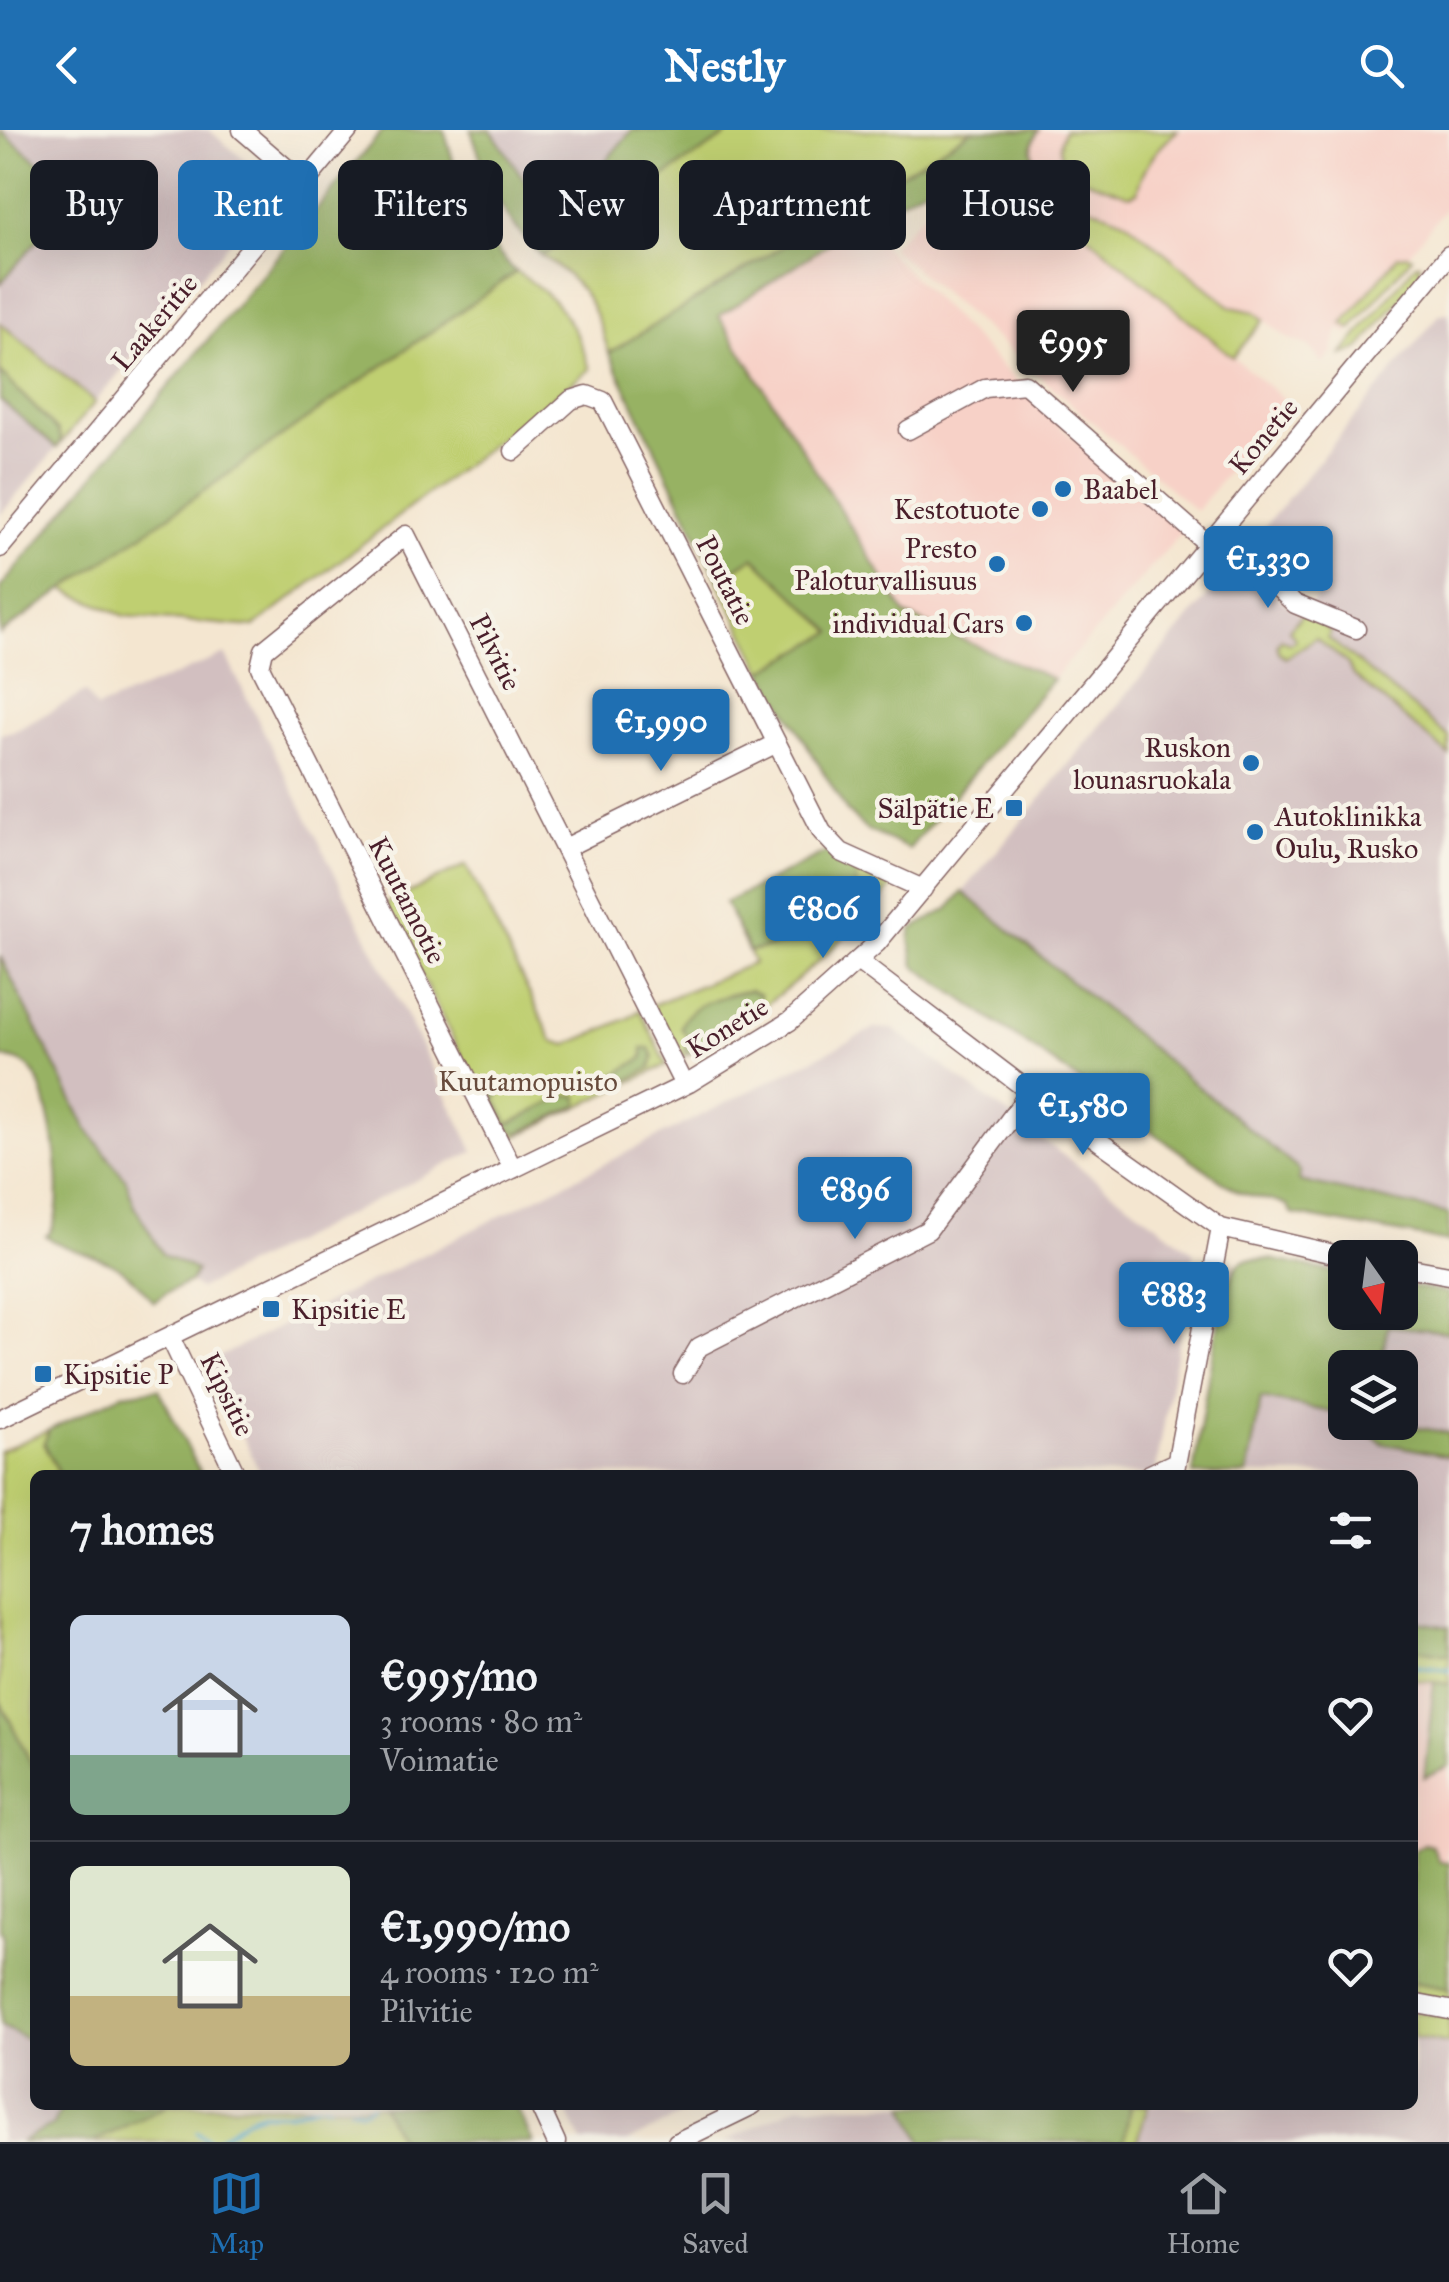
<!DOCTYPE html>
<meta charset="utf-8">
<style>
:root{--surface:#171b24;--page:#242831;--text:#f1f3f6;--muted:#9ea1a6;--line:#363941;--accent:#1f6fb2}
body{margin:0;font-family:"IM FELL Great Primer",serif;background:var(--page);color:var(--text);height:100vh;display:flex;flex-direction:column;font-size:38px;white-space:nowrap}
*{box-sizing:border-box;margin:0}
p{font-size:32px;color:var(--muted)}
.icon{flex:none;width:55px;height:55px;fill:none;stroke:currentColor;stroke-width:2;stroke-linecap:round;stroke-linejoin:round}
.map{position:relative;flex:1;overflow:hidden}
.drawer{position:absolute;left:30px;top:1340px;width:1388px;height:640px;display:flex;flex-direction:column;background:var(--surface);border-radius:15px;box-shadow:0 10px 40px #0002}
.drawer>*{flex:none}
.guide{position:absolute;left:30px;top:30px;width:1390px;height:90px;display:flex;gap:20px}
.needle{width:65px;rotate:166deg}
.controls{position:absolute;left:1328px;top:1110px;display:grid;gap:20px}
.controls a{display:grid;place-items:center;width:90px;height:90px;border-radius:15px;background:var(--surface);box-shadow:0 10px 40px #0002;font-size:50px}
.price{position:absolute;translate:-50% -85px;padding:0 22px;border-radius:10px;background:var(--accent);color:#fff;font-size:32px;line-height:65px;filter:drop-shadow(0 2px 5px #0008)}
.price::after{content:'';position:absolute;left:50%;top:60px;width:30px;height:22px;margin-left:-15px;background:inherit;clip-path:polygon(0 0,100% 0,50% 100%)}
.price.selected{background:#222;color:#fff}
ul{padding:0;list-style:none}
li{display:flex;align-items:center;gap:30px;height:250px;padding:0 40px}
li+li{border-top:2px solid var(--line)}
li span{display:grid;place-items:center;flex:none;width:280px;height:200px;border-radius:15px;color:#555}
li>.icon{margin-inline-start:auto}
span .icon{width:120px;height:120px;fill:#fffc;stroke-width:1}
li b{font-size:42px}
h2{display:flex;justify-content:space-between;align-items:center;height:120px;padding:0 40px;font-size:42px}
.tag{padding:0 35px;border-radius:15px;background:var(--surface);box-shadow:0 10px 40px #0002;font-size:35px;line-height:90px}
.tag.selected{background:var(--accent);color:#fff}
header{display:flex;justify-content:space-between;align-items:center;height:130px;padding:0 40px;background:var(--accent);color:#fff;font-size:45px;font-weight:800}
.menu{display:flex;justify-content:space-around;align-items:center;height:140px;border-top:2px solid var(--line);background:var(--surface);font-size:28px;color:var(--muted)}
.menu a{display:grid;justify-items:center;gap:5px}
.menu .selected{color:var(--accent)}
.map>svg:first-child{display:block}
.built{fill:#f7d1c7}
.industrial{fill:#d2bfc0}
.green{fill:#bfcf71;stroke:#84774e;stroke-width:2.5}
.forest{fill:#97b263;stroke:#706847;stroke-width:2.5}
.lines{fill:none;stroke-linecap:round;stroke-linejoin:round}
.stream{stroke:#4ba7c9;stroke-width:4}
.minor-casing{stroke:#866565;stroke-width:21}
.minor{stroke:#fff;stroke-width:18}
.poi-dot{fill:#1f6fb2;stroke:#f7f3e8;stroke-width:4}
.labels{text-anchor:middle;stroke-width:9;stroke-linejoin:round;paint-order:stroke}
.street-label{font-size:28px;fill:#4a1f2b;stroke:#f7f3e8}
.poi-label{font-size:28px;fill:#4a1f2b;stroke:#f7f3e8;text-anchor:end}
.park-label{font-size:28px;fill:#674b3c;stroke:#f7f3e8}
</style>
<header><svg class="icon" aria-label="back" viewBox="0 0 24 24"><path d="M15 5l-7 7 7 7"/></svg>Nestly<svg class="icon" aria-label="search" viewBox="0 0 24 24"><circle cx="10" cy="10" r="6"/><path d="M15 15l6 6"/></svg></header>
<div class="map">
<svg width="1449" height="2012" viewBox="0 0 1449 2012">
<rect width="100%" height="100%" fill="#f7f3e8"/>
<filter id="ink" filterUnits="userSpaceOnUse"><feTurbulence type="fractalNoise" baseFrequency=".01" numOctaves="2"/><feDisplacementMap in="SourceGraphic" scale="20" xChannelSelector="R" yChannelSelector="G"/><feConvolveMatrix kernelMatrix="1 2 1 2 8 2 1 2 1" color-interpolation-filters="sRGB"/></filter>
<filter id="wash" filterUnits="userSpaceOnUse"><feTurbulence type="fractalNoise" baseFrequency=".0048" numOctaves="4" result="noise"/><feDisplacementMap in="SourceGraphic" scale="40" xChannelSelector="R" yChannelSelector="G"/><feGaussianBlur stdDeviation="2.25" result="paint"/><feColorMatrix in="noise" values="0 0 0 0 0 0 0 0 0 0 0 0 0 0 0 0 0 1.4 0 .05"/><feComposite in="paint" operator="in"/></filter>
<g filter="url(#wash)">
<rect width="100%" height="100%" fill="#f4e6d0"/>
<!-- built -->
<path class="built" d="M1039,0h410v73l-41,52h-6l-54,73 3,1 -4,5 -7,-6 -8,22 4,-1 -13,15 -14,-18 -22,-8 -32,-26 -24,-5 -106,-87 -61,-23 -11,-7 -17,-19 -2,-9 -2,-15z
M980,27l75,51 231,193 -90,110 -306,-264z
M860,93l202,205 120,104 -129,147 -147,-64 -187,-299z
M1413,1550l21,2 -10,94 25,-10v97l-3,1 -6,-2 -8,-16 -8,-2 -11,7z"/>
<!-- industrial -->
<path class="industrial" d="M1,0h208l67,57 -181,215 -95,-79v-39l76,-90z
M491,0h141l-80,93z
M1449,183v929l-157,-28 7,-43 -336,-279 273,-330 65,54 16,-20 -65,-54 188,-228z
M0,270l57,48 -57,67z
M225,524l249,497 -275,138 -9,-7 5,-13 -32,-14 -28,-48 -9,-27 -39,-51 -87,-173v-222l17,-4 68,-38 11,17z
M875,898l18,1 301,223 -39,223h-894l-54,-112z
M1388,1195l61,7v295l-36,-6 -1,-146h-165l14,-77 84,16v8h55v-54l-20,-1z
M0,1890l1,6 34,17v62h27l-9,20 -33,17h-20z
M1413,1908l36,6v98h-311l10,-37h264z
M564,1975h139l-76,37h-45z
M799,1975h106l17,37h-198z"/>
<!-- green -->
<path class="green" d="M730,0h242l-363,223c-14,-46 -24,-70 -67,-97l184,-120z
M1064,0h114c-22,20 -34,33 -41,62l-7,3 -59,-20c-12,-14 -15,-28 -7,-45z
M1053,60l11,7 61,23 106,87 24,5 9,8 -31,37 -178,-149 4,-1z
M1408,125l4,2 -61,72 -8,-5 55,-68z
M1416,133h4v12l-61,75 -17,5z
M516,142c41,23 60,53 74,97l-336,258 -130,-11 -61,-27z
M0,193l95,79 -38,46 4,-8 -3,-9 -58,-59z
M754,427l79,75 -70,39 -45,-90z
M1305,481l26,21 -3,6 121,99v18l-97,-81 -4,-10 -32,-26 -30,20 -7,-6 -2,-7 4,-6 9,5 6,-4 -7,-10z
M820,725l77,27c-53,58 -106,109 -173,151 -15,8 -31,22 -47,26l-27,-53 104,-43 -29,-60z
M466,735l87,176 14,4 62,-27 11,-8 27,55 -162,77 -120,-238z
M49,1300l-5,13 16,32h-25v296l-35,-70v-250z
M1412,1519l37,6v29l-36,-4z
M1412,1852l37,7v11l-36,-6z
M1412,1881l37,6v27l-36,-6z
M169,1975h213l18,37h-307z
M1130,1975h18l-11,37h-13z"/>
<!-- forest -->
<path class="forest" d="M0,0l77,64 -77,90z
M383,0h61c18,60 25,97 72,142l-516,362v-46z
M471,0h20l62,93 79,-93h98l-4,6 -184,120c-46,-45 -51,-67 -71,-126z
M972,0h67c-20,27 7,50 22,72l-2,5 -4,1 -75,-51 -120,66 -141,93 187,299 147,64 -144,170 -44,-20 -19,-19 -83,-139 70,-39 -79,-75 -36,23 -109,-227z
M0,242l58,59 3,9 -4,8 -57,-48z
M831,720c15,10 30,17 24,37l15,8 -4,6 -12,3 -19,20 -28,16 -58,11 -24,-48z
M963,762l337,279 -1,10 150,33v28l-157,-28 -5,-9 -49,-13 -323,-226 -5,-27 2,-10 36,-20z
M0,826l87,173 39,51 9,27 28,48 33,15 -6,12 -24,11 -12,9c-12,-14 -25,-29 -41,-38 -22,-11 -46,-13 -67,-28 25,-16 5,-140 -12,-163 -8,-11 -21,-15 -34,-16z
M750,860l10,5 -1,14 -69,44 -5,-2 4,-13 -8,-10c7,-27 45,-32 69,-38z
M643,918h7l4,9 -3,11 -33,17 -11,-5 36,-22z
M495,961l4,2 -3,7 13,24 56,-28 12,-1 2,10 -60,28 -16,-6 -13,-30z
M1270,1129l75,15v38h55v-28l49,9v39l-61,-6 -8,41 -35,1v47l-84,-17 -14,77h-54c6,-35 26,-195 47,-212 7,-6 21,-3 30,-4z
M159,1259l42,86h-141l-16,-32 5,-13 73,-36z
M1355,1293h38l56,10v23l-67,-13z
M1413,1491l36,6v28l-36,-6z
M1434,1552l15,2v82l-25,11z
M0,1571l35,70v272l-34,-17 -1,-6 3,-87 -3,-3z
M1424,1714l8,2 8,16 9,1v126l-36,-7v-131z
M62,1975h107l-76,37h-73l33,-17z
M382,1975h133l18,37h-133z
M905,1975h225l-6,37h-202z"/>
<g class="lines">
<!-- stream -->
<path class="stream" d="M1412,1536l37,4
M322,1975l7,1
M350,1978l12,2 9,-5
M197,2002l13,10
M213,2012l35,-24 14,-5h27l28,-8"/>
</g>
</g>
<g filter="url(#ink)">
<g class="lines">
<!-- minor casing -->
<g class="minor-casing">
<path id="minor" d="M242,0l63,54
M908,300l77,-42 40,-4 184,161
M514,321l57,-51 16,-5 16,6 219,431 19,20 82,37
M1219,402l76,72 61,25
M0,418l349,-418
M565,718l212,-105
M859,832l171,130 191,136 130,30
M513,1039l-253,-502 4,-17 142,-115 278,550
M1400,1136l49,9
M170,1207l66,138
M683,1244l16,-27 229,-117 102,-138
M0,1289l689,-336 101,-62 87,-78 572,-688
M1148,1345l28,-13
M1174,1345l47,-247
M1412,1873l37,7
M539,1975l17,37
M677,2012l76,-37"/>
</g>
<!-- minor -->
<use href="#minor" class="minor"/>
</g>
</g>
<!-- markers -->
<g class="poi-dot">
<circle cx="1063" cy="359" r="10"/>
<circle cx="1040" cy="379" r="10"/>
<circle cx="997" cy="434" r="10"/>
<circle cx="1024" cy="493" r="10"/>
<circle cx="1251" cy="633" r="10"/>
<rect x="1004" y="668" width="20" height="20" rx="5"/>
<circle cx="1255" cy="702" r="10"/>
<rect x="261" y="1169" width="20" height="20" rx="5"/>
<rect x="33" y="1234" width="20" height="20" rx="5"/>
</g>
<g class="labels">
<!-- street labels -->
<g class="street-label">
<text transform="translate(154 192) rotate(-50)" y="10">Laakeritie</text>
<text transform="translate(1263 306) rotate(-50)" y="10">Konetie</text>
<text transform="translate(726 450) rotate(63)" y="10">Poutatie</text>
<text transform="translate(496 522) rotate(63)" y="10">Pilvitie</text>
<text transform="translate(408 770) rotate(63)" y="10">Kuutamotie</text>
<text transform="translate(727 897) rotate(-32)" y="10">Konetie</text>
<text transform="translate(228 1264) rotate(64)" y="10">Kipsitie</text>
</g>
<!-- poi labels -->
<g class="poi-label">
<text x="1083" y="369" text-anchor="start">Baabel</text>
<text x="1020" y="389">Kestotuote</text>
<text x="977" y="428">Presto<tspan x="977" dy="32">Paloturvallisuus</tspan></text>
<text x="1004" y="503">individual Cars</text>
<text x="1231" y="627">Ruskon<tspan x="1231" dy="32">lounasruokala</tspan></text>
<text x="994" y="688">Sälpätie E</text>
<text x="1275" y="696" text-anchor="start">Autoklinikka<tspan x="1275" dy="32">Oulu, Rusko</tspan></text>
<text x="291" y="1189" text-anchor="start">Kipsitie E</text>
<text x="63" y="1254" text-anchor="start">Kipsitie P</text>
</g>
<!-- park labels -->
<g class="park-label">
<text x="528" y="961">Kuutamopuisto</text>
</g>
</g>
</svg>
<div class="controls">
<a><svg class="needle" viewBox="-14 -14 28 28"><path d="M0-13l5 13h-10z" fill="#e53935"/><path d="M0 13l5-13h-10z" fill="#9ea1a6"/></svg></a>
<a><svg class="icon" aria-label="layers" viewBox="0 0 24 24"><path d="M12 4l9 5-9 5-9-5zM3 14l9 5 9-5"/></svg></a>
</div>
<b class="price selected" style="left:1073px;top:265px">€995</b>
<b class="price" style="left:1268px;top:481px">€1,330</b>
<b class="price" style="left:661px;top:644px">€1,990</b>
<b class="price" style="left:823px;top:831px">€806</b>
<b class="price" style="left:1083px;top:1028px">€1,580</b>
<b class="price" style="left:855px;top:1112px">€896</b>
<b class="price" style="left:1174px;top:1217px">€883</b>
<div class="guide">
<a class="tag">Buy</a>
<a class="tag selected">Rent</a>
<a class="tag">Filters</a>
<a class="tag">New</a>
<a class="tag">Apartment</a>
<a class="tag">House</a>
</div>
<section class="drawer">
<h2>7 homes<svg class="icon" aria-label="filters" viewBox="0 0 24 24"><path d="M4 7h16M4 17h16"/><circle cx="9" cy="7" r="2"/><circle cx="15" cy="17" r="2"/></svg></h2>
<ul>
<li><span style="background:linear-gradient(#c9d6e8 70%,#7fa58c 0)"><svg class="icon" aria-label="home" viewBox="0 0 24 24"><path d="M3 11l9-7 9 7M6 9v11h12V9"/></svg></span><div><b>€995/mo</b><p>3 rooms · 80 m²</p><p>Voimatie</p></div><svg class="icon" aria-label="heart" viewBox="0 0 24 24"><path d="M12 20l-8-8c-3-5 5-10 8-4 3-6 11-1 8 4z"/></svg></li>
<li><span style="background:linear-gradient(#dfe7d0 65%,#c2b280 0)"><svg class="icon" aria-label="home" viewBox="0 0 24 24"><path d="M3 11l9-7 9 7M6 9v11h12V9"/></svg></span><div><b>€1,990/mo</b><p>4 rooms · 120 m²</p><p>Pilvitie</p></div><svg class="icon" aria-label="heart" viewBox="0 0 24 24"><path d="M12 20l-8-8c-3-5 5-10 8-4 3-6 11-1 8 4z"/></svg></li>
</ul>
</section>
</div>
<nav class="menu">
<a class="selected"><svg class="icon" aria-label="map" viewBox="0 0 24 24"><path d="M3 6l6-2 6 2 6-2v14l-6 2-6-2-6 2zM9 4v14M15 6v14"/></svg>Map</a>
<a><svg class="icon" aria-label="saved" viewBox="0 0 24 24"><path d="M7 4h10v16l-5-4-5 4z"/></svg>Saved</a>
<a><svg class="icon" aria-label="home" viewBox="0 0 24 24"><path d="M3 11l9-7 9 7M6 9v11h12V9"/></svg>Home</a>
</nav>
